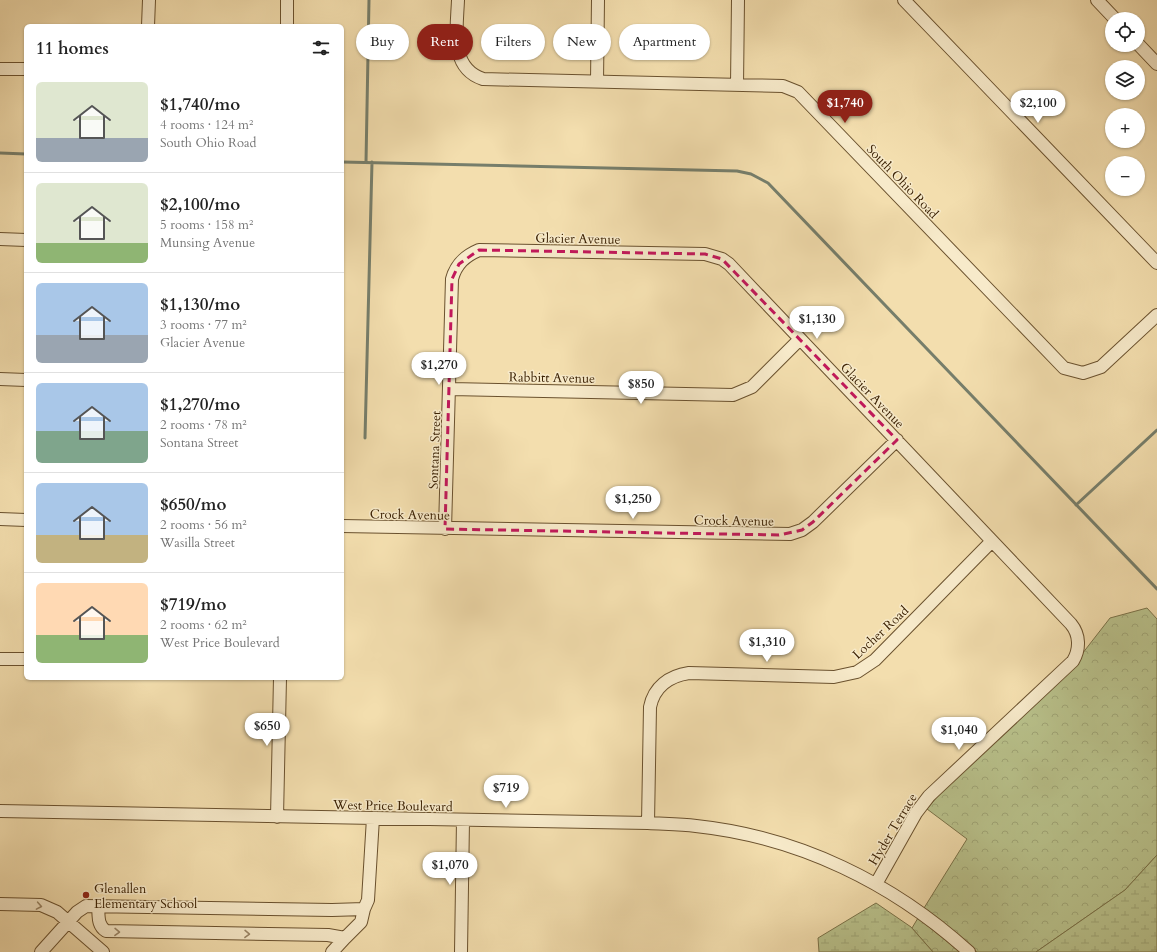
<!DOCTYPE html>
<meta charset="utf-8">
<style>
:root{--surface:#fff;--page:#f6f6f6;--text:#222;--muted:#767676;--line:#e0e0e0;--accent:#8f2418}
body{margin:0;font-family:Cardo,serif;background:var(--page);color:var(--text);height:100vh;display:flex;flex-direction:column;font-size:15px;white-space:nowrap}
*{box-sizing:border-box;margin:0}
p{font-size:13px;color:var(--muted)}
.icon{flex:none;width:22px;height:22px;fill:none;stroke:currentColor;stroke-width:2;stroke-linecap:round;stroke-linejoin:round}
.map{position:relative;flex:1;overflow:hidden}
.drawer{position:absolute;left:24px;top:24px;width:320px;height:656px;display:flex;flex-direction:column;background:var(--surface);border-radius:6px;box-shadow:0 1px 3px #0004}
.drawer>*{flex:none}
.top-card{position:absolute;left:356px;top:24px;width:380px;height:36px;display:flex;gap:8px}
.tools{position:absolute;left:1105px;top:12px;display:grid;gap:8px}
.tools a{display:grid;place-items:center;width:40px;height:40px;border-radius:50%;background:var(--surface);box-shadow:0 1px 3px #0004;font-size:20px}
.price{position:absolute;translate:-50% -34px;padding:0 9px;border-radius:14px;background:#fff;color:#222;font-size:13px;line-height:26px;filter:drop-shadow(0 1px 2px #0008)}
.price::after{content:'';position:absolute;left:50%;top:24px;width:12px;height:9px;margin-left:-6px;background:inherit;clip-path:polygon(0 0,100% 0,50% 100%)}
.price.active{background:var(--accent);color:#fff}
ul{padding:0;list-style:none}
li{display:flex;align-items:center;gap:12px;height:100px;padding:0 12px}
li+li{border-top:1px solid var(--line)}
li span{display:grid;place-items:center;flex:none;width:112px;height:80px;border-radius:6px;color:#555}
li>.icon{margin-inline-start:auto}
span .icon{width:48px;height:48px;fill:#fffc;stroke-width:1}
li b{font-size:17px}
h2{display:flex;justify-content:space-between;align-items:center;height:48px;padding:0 12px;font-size:17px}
.chip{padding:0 14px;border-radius:18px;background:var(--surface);box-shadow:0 1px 3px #0004;font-size:14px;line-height:36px}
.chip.active{background:var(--accent);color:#fff}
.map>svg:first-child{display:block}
.forest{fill:url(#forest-crowns);stroke:#7a7248}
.wetland{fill:url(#wetland-marsh);stroke:#7a7248}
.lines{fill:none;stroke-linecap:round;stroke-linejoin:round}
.stream{stroke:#767e6b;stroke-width:3}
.minor-casing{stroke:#6a512e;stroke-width:14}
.minor{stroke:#f7eaca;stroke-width:12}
.oneway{stroke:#9a8667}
.marked{fill:none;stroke:#c2185b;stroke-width:3;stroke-dasharray:8 5;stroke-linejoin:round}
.poi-dot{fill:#8f2418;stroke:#f7eaca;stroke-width:1.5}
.labels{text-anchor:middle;stroke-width:3;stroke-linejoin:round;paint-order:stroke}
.street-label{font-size:13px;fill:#3c2204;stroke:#f7eaca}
.poi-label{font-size:13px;fill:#3c2204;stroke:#f7eaca;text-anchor:start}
</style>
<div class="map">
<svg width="1157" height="952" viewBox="0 0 1157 952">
<defs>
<pattern id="forest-crowns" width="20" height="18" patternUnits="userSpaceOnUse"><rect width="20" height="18" fill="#b9c28c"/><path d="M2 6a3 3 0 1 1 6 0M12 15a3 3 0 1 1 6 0" fill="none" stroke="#a0a677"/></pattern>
<pattern id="wetland-marsh" width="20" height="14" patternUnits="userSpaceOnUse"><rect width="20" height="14" fill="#b9c28c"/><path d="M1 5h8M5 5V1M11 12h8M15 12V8" fill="none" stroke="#a0a677"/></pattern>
</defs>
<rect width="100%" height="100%" fill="#f3deae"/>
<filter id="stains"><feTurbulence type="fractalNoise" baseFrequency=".005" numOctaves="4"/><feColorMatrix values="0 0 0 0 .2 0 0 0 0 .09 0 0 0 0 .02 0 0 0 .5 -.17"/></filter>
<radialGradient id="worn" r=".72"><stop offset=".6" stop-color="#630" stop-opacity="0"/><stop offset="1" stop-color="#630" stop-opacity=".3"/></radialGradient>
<!-- forest -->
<path class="forest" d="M1147,608l10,11v236l-32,35 -89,62h-59l-53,-44 43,-69 -40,-30 11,-13 144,-142 28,-36z
M918,918l42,34h-27l-21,-24z"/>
<!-- wetland -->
<path class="wetland" d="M1157,855v97h-121l89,-62z
M876,903l35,24 22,25h-114l-1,-14z"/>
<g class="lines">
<!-- stream -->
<path class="stream" d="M0,153l26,1
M342,162l395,9 14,3 17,9 389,406
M366,162l3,-162
M365,438l7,-276
M1076,505l81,-75"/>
<!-- minor casing -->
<g class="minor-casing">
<path id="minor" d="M458,0c-1,28 -9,68 25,79l300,7 15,6 266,276 19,5 18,-6 56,-52
M904,0l253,263
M1097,0l18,19
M148,26l1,-26
M287,26v-26
M1138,44l19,20
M0,69h26
M597,81l1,-81
M737,85l1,-85
M0,239l26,1
M0,379l26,1
M451,389l282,6 19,-8 48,-48
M0,519l26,1
M342,526l448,8 12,-4 11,-8 84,-82
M445,529l7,-250c4,-15 13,-23 27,-29l226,4 17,5 7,5 342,360c9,11 9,25 2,37l-144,135 -13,17 -40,71
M0,659h26
M0,811l648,12c16,1 32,1 48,3 103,11 197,57 273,126
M277,817l3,-139
M648,823l2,-116c4,-20 19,-31 39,-34l145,4 23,-5 18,-12 117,-119
M0,904l41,1 16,7 46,40
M98,906c1,10 -1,19 8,25l222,4 17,3 16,-16 3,-13
M41,952l36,-40 9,-6 246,4 32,-1 4,-9 5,-82
M332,952l13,-14
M461,952l2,-132"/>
</g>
<!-- minor -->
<use href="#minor" class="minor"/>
</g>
<!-- one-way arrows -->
<defs><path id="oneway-chevron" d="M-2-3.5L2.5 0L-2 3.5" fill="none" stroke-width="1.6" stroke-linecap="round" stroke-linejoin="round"/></defs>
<g class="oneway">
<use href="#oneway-chevron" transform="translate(39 906) rotate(10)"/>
<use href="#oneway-chevron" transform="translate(117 932) rotate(1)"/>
<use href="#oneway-chevron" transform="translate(247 934) rotate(1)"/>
</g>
<!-- marked area -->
<path class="marked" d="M479,250l226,4 17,5 175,181 -84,82 -11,8 -23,5 -334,-6 7,-250 7,-15z"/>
<!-- markers -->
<circle class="poi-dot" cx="86" cy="895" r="4"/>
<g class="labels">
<!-- street labels -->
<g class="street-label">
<text transform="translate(903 181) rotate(46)" y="5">South Ohio Road</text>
<text transform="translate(578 238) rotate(1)" y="5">Glacier Avenue</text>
<text transform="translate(552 377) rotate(1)" y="5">Rabbitt Avenue</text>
<text transform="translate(873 395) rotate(46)" y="5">Glacier Avenue</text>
<text transform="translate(434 450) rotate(-88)" y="5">Sontana Street</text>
<text transform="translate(410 514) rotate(1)" y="5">Crock Avenue</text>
<text transform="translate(734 520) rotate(1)" y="5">Crock Avenue</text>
<text transform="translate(880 632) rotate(-43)" y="5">Locher Road</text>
<text transform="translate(393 805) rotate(1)" y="5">West Price Boulevard</text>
<text transform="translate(892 829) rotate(-59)" y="5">Hyder Terrace</text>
</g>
<!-- poi labels -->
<g class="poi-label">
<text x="94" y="893">Glenallen<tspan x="94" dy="15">Elementary School</tspan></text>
</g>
</g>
<rect width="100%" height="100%" filter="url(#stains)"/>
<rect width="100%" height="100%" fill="url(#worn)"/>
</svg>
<div class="tools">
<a><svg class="icon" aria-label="locate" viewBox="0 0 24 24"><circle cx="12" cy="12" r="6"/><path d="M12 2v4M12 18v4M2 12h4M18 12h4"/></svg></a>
<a><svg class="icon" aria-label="layers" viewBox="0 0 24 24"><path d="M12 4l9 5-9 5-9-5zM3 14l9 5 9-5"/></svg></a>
<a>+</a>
<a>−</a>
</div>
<b class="price active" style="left:845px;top:124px">$1,740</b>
<b class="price" style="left:1038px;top:124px">$2,100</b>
<b class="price" style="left:817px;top:340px">$1,130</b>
<b class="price" style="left:439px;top:386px">$1,270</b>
<b class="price" style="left:641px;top:405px">$850</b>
<b class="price" style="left:633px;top:520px">$1,250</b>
<b class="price" style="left:767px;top:663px">$1,310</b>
<b class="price" style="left:267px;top:747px">$650</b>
<b class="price" style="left:959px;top:751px">$1,040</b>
<b class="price" style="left:506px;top:809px">$719</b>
<b class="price" style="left:450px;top:886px">$1,070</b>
<div class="top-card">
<a class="chip">Buy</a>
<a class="chip active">Rent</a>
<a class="chip">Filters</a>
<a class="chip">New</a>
<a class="chip">Apartment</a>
</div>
<section class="drawer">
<h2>11 homes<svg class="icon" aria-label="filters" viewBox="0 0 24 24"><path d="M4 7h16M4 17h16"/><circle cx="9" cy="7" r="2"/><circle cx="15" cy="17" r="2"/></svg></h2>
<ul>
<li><span style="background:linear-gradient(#dfe7d0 70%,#9aa5b1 0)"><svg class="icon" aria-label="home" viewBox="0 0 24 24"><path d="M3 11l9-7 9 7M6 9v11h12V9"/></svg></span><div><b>$1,740/mo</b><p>4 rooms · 124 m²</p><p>South Ohio Road</p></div></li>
<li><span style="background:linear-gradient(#dfe7d0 75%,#8fb573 0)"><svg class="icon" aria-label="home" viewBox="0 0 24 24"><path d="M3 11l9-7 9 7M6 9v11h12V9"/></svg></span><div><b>$2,100/mo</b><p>5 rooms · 158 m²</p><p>Munsing Avenue</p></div></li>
<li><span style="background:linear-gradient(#a9c7e8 65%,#9aa5b1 0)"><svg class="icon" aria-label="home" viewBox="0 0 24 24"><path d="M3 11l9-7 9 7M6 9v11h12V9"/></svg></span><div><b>$1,130/mo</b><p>3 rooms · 77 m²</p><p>Glacier Avenue</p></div></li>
<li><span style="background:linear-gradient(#a9c7e8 60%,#7fa58c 0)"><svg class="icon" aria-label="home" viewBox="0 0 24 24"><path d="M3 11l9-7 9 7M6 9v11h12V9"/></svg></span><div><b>$1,270/mo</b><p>2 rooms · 78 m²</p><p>Sontana Street</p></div></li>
<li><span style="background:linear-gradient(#a9c7e8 65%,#c2b280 0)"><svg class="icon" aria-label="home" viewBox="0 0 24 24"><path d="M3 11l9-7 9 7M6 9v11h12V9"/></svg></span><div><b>$650/mo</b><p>2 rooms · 56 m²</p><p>Wasilla Street</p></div></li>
<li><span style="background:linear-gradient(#ffd9b3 65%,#8fb573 0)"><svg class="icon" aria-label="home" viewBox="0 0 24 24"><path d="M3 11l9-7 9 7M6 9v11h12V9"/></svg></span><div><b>$719/mo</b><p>2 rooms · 62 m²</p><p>West Price Boulevard</p></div></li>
</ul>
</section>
</div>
